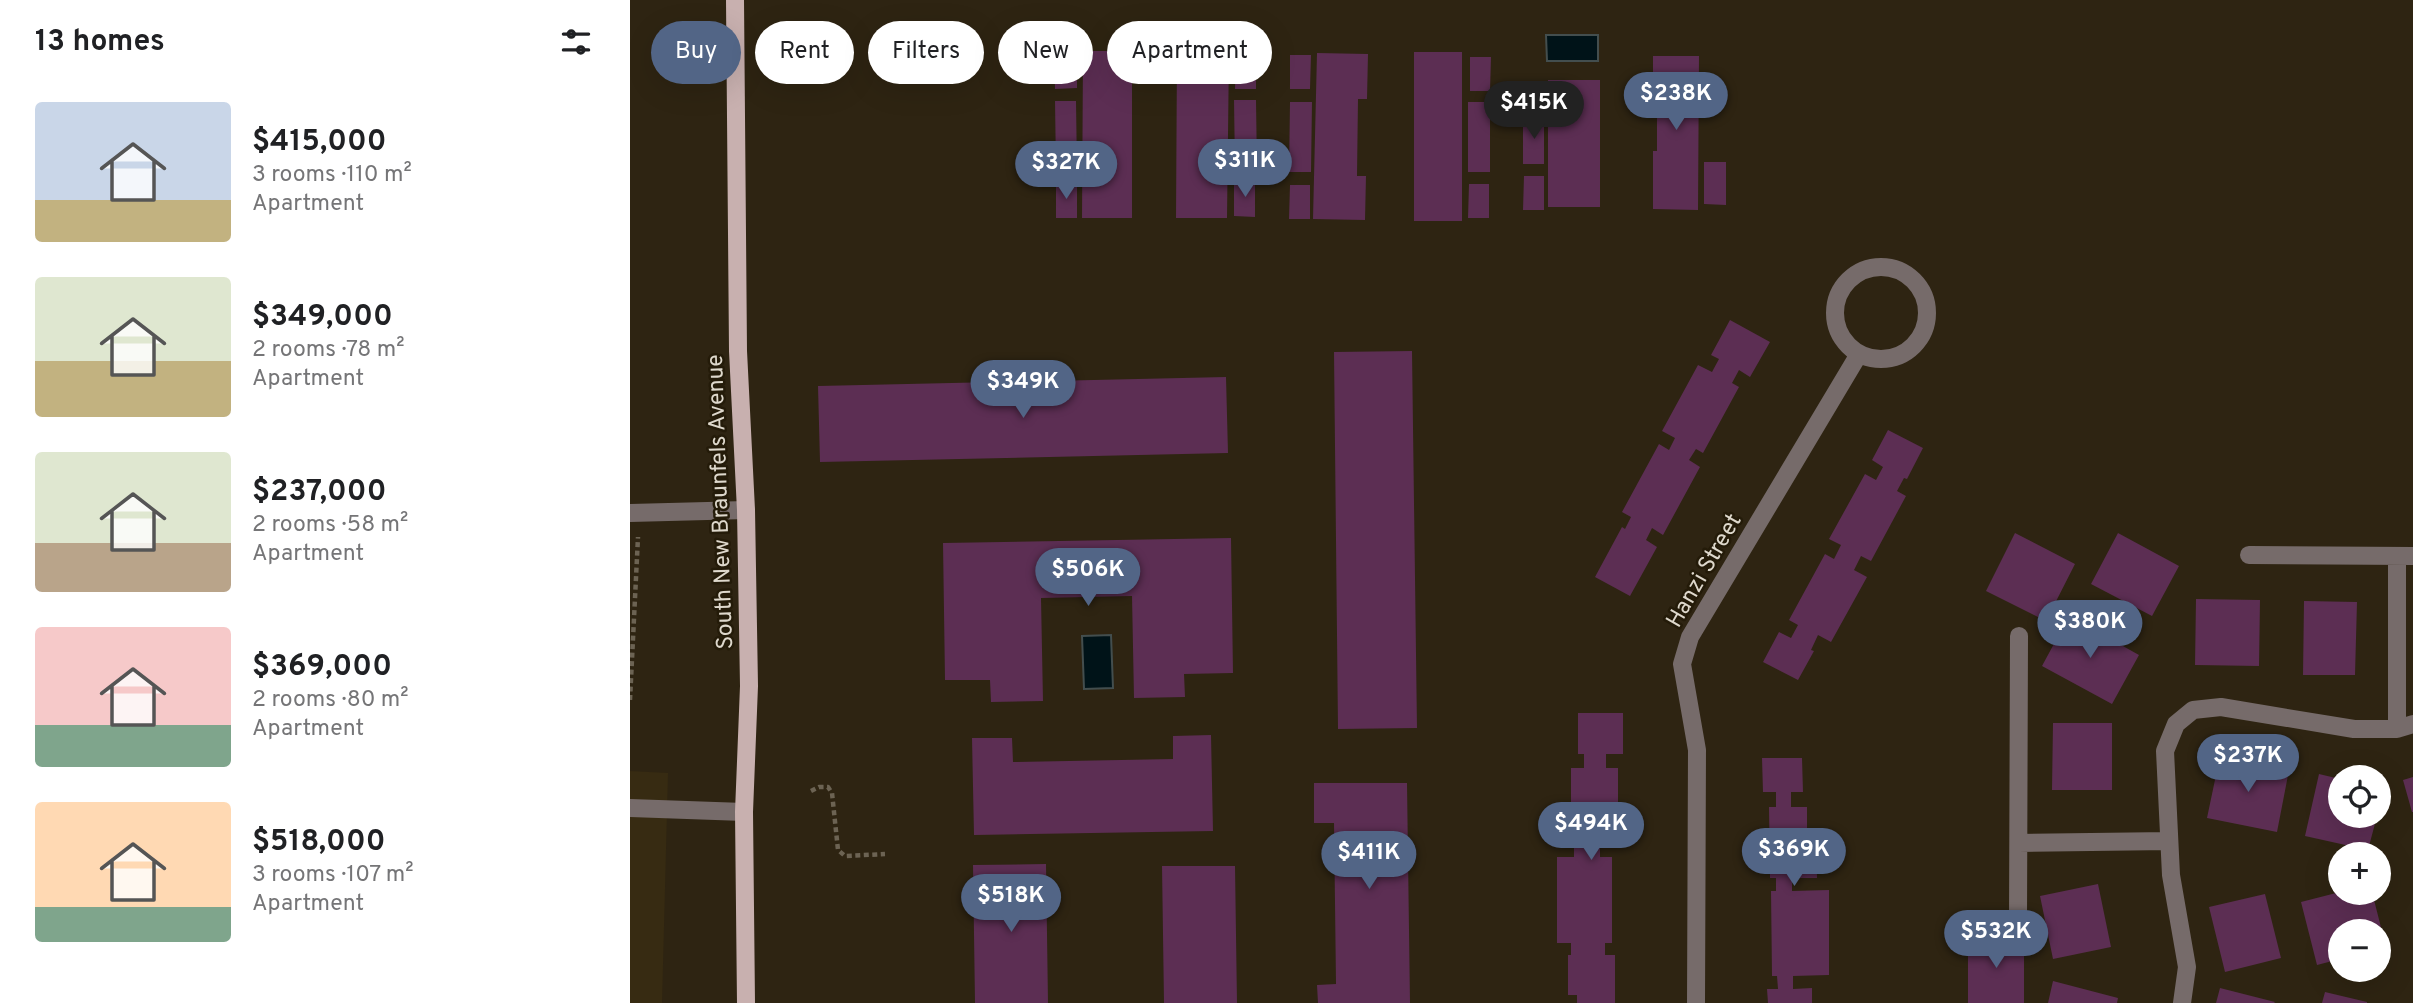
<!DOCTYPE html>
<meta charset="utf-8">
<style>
:root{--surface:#fff;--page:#f6f6f6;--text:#202124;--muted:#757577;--accent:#526586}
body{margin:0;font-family:Overpass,sans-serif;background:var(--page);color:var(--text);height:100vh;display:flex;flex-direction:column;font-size:26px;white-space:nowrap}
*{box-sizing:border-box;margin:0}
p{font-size:23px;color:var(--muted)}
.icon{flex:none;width:38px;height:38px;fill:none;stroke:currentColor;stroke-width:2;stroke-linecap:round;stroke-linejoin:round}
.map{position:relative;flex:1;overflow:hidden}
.panel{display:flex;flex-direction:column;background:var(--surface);width:630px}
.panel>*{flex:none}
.top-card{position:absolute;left:21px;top:21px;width:665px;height:63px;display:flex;gap:14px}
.tools{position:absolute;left:1698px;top:765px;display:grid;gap:14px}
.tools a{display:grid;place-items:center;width:63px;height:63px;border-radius:50%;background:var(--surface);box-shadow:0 7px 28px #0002;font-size:35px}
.price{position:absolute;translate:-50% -60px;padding:0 16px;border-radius:24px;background:var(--accent);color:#fff;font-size:23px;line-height:46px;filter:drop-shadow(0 2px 4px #0008)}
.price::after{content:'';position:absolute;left:50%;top:42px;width:21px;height:16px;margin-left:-10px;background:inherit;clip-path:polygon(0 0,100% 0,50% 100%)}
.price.active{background:#222;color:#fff}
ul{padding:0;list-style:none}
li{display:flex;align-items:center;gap:21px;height:175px;padding:0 35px}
li span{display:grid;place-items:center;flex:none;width:196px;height:140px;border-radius:7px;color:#555}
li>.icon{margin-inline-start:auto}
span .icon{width:84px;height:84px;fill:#fffc;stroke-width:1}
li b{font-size:30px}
h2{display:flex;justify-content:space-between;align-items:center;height:84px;padding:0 35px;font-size:30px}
.chip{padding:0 24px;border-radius:32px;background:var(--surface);box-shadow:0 7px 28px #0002;font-size:24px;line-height:63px}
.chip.active{background:var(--accent);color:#fff}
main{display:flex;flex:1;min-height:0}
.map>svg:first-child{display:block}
.built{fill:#372b12}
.water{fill:#001318;stroke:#434e4e;stroke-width:2}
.building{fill:#5c2e53}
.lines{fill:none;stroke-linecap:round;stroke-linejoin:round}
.path{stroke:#6c6353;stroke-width:4.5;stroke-dasharray:5 3.5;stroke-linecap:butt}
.minor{stroke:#766b6a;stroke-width:18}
.major{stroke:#c8b0af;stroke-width:18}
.labels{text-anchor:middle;stroke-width:5;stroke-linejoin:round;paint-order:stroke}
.street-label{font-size:23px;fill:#ded8cc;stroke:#241b09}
</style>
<main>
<section class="panel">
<h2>13 homes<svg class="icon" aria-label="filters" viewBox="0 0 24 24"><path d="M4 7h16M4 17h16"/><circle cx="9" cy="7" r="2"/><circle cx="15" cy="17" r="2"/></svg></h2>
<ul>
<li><span style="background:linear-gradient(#c9d6e8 70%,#c2b280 0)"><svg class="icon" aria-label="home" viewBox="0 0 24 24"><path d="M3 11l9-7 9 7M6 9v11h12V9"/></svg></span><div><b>$415,000</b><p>3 rooms · 110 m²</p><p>Apartment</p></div></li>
<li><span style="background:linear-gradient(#dfe7d0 60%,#c2b280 0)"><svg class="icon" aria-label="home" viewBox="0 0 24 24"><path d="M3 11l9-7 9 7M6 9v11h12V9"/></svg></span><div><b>$349,000</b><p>2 rooms · 78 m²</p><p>Apartment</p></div></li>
<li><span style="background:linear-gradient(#dfe7d0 65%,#b9a48a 0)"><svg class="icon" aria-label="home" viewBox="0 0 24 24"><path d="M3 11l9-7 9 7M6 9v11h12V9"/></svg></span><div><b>$237,000</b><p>2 rooms · 58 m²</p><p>Apartment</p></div></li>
<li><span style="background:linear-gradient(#f6c9c9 70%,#7fa58c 0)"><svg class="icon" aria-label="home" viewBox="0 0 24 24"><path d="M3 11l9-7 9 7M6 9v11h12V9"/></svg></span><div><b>$369,000</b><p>2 rooms · 80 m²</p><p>Apartment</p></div></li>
<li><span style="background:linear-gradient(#ffd9b3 75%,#7fa58c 0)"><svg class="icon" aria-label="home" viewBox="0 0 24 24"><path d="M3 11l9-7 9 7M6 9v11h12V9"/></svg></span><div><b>$518,000</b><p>3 rooms · 107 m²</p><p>Apartment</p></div></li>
</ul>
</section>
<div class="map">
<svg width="1783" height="1003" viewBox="0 0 1783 1003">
<rect width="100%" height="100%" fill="#2e2412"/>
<!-- built -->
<path class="built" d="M0,771l38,2 -6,230h-32z"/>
<!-- water -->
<path class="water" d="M916,35h52v26h-51z
M481,635l2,53 -29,1 -2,-53z"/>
<!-- building -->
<path class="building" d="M453,51h49v167h-50z
M547,51l52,1 -2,166h-51z
M784,52h48v169h-48z
M424,53h23v35l-22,1z
M687,53l51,1 -1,45h-9l-1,77h9l-1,44 -52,-1z
M606,55h20v34h-21z
M660,55h21l-1,34h-20z
M1023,56h46l-1,154 -45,-1v-58h4v-37h-4z
M840,57h21l-1,34h-20z
M918,80h52v127h-52z
M893,83h22v22h-22z
M604,100h22l1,69h-22z
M425,101h21l1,69h-21z
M660,102h22l-1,70h-22z
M838,102h22v70h-22z
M893,118h21v46h-21z
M1074,162h22v43l-22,-1z
M894,176h20v34h-21z
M604,182h21v35l-21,-1z
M426,184h21v34h-21z
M839,184h20v34h-21z
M660,185h20v34h-21z
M1100,320l40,22 -20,35 -11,-7 -7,13 7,4 -36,66 -7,-4 -7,11 11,7 -37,68 -11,-7 -6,12 11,7 -27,49 -35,-19 27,-50 3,2 6,-12 -9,-5 37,-68 10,6 6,-12 -13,-7 36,-66 14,7 7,-13 -8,-4z
M782,351l5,377 -79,1 -4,-377z
M596,377l2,76 -408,9 -2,-76z
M1258,430l35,18 -16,31 -3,-1 -7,13 9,5 -35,65 -10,-5 -7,14 13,7 -36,65 -13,-7 -7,15 3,1 -16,29 -35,-18 16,-30 12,6 7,-13 -9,-5 36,-66 9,5 7,-14 -12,-6 36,-65 11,6 7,-13 -11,-7z
M1385,533l60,31 -29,57 -60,-30z
M1488,533l61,33 -27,50 -61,-32z
M601,538l2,135 -49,1 1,23 -51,1 -2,-102 -91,2 2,103 -52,1 -1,-22h-45l-2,-137z
M1566,599l64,1 -1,66 -64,-1z
M1674,601l53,1 -2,73h-52z
M1439,616l70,39 -27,49 -70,-38z
M948,713h45v41h-17v14h12v77h-18v12h12v86h-7v12h10v48h-38v-8h-9v-40h3v-12h-14v-86h17v-12h-3v-77h13v-14h-6z
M1423,723h59v67h-60z
M581,735l2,96 -239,4 -2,-97h40l1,24 160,-3v-23z
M1590,756l69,14 -12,62 -70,-14z
M1132,758h40l1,34h-12v15h16v31h9l1,40h-25v13l37,-1v85l-36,1v13l19,-1v15h-44l-1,-14h11l-1,-13h-5l-1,-85h5v-13h-6l-1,-71h7v-15h-13z
M1689,774l21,5v37h37l-9,34 -63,-14z
M1783,777v35h-1l-9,-32z
M684,783h93l3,220h-92l-1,-18 19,-1 -2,-161h-20z
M416,864l2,139h-73l-2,-138z
M532,866h73l2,137h-73z
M1468,884l13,63 -58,12 -13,-63z
M1710,892h32l14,55 -8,2v-18h-38v28l-23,6 -16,-63z
M1635,894l16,64 -56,14 -16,-65z
M1338,938h56v65h-56z
M1423,981l65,17 -1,5h-69z
M1590,988l55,14 -1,1h-58z
M1695,992l42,10v1h-45z"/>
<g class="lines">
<!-- path -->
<path class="path" d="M0,700l8,-163
M181,791l8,-4h9l4,6 6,57 7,6 40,-2"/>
<!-- minor -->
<path class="minor" d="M1205 313a46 46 0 1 1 92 0a46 46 0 1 1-92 0Z
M0,513l116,-3
M1619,555l164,1
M1767,729v-173
M0,808l114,4
M1389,843l150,-2
M1388,921l1,-285
M1066,1003l1,-253 -15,-86 8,-27 169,-283
M1552,1003l5,-36 -16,-92 -6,-124 11,-27 17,-14 28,-3 133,22h43l16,-5"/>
<!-- major -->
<path class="major" d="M105,0l3,351 8,159 3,176 -5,126 2,191"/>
</g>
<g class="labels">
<!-- street labels -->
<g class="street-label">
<text transform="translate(89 502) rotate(-92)" y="8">South New Braunfels Avenue</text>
<text transform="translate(1073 570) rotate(-60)" y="8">Hanzi Street</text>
</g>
</g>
</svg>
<div class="tools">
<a><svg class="icon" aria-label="locate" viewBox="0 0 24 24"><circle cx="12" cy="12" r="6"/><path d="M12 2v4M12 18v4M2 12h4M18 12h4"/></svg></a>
<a>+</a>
<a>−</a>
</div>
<b class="price" style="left:1046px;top:132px">$238K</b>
<b class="price active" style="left:904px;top:141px">$415K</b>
<b class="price" style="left:615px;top:199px">$311K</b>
<b class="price" style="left:436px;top:201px">$327K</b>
<b class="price" style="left:393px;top:420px">$349K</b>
<b class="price" style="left:458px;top:608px">$506K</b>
<b class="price" style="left:1460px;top:660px">$380K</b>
<b class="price" style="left:1618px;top:794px">$237K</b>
<b class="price" style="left:961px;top:862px">$494K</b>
<b class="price" style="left:1164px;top:888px">$369K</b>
<b class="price" style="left:739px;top:891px">$411K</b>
<b class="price" style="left:381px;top:934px">$518K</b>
<b class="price" style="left:1366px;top:970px">$532K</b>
<div class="top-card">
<a class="chip active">Buy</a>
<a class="chip">Rent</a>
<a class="chip">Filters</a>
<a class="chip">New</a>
<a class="chip">Apartment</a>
</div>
</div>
</main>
